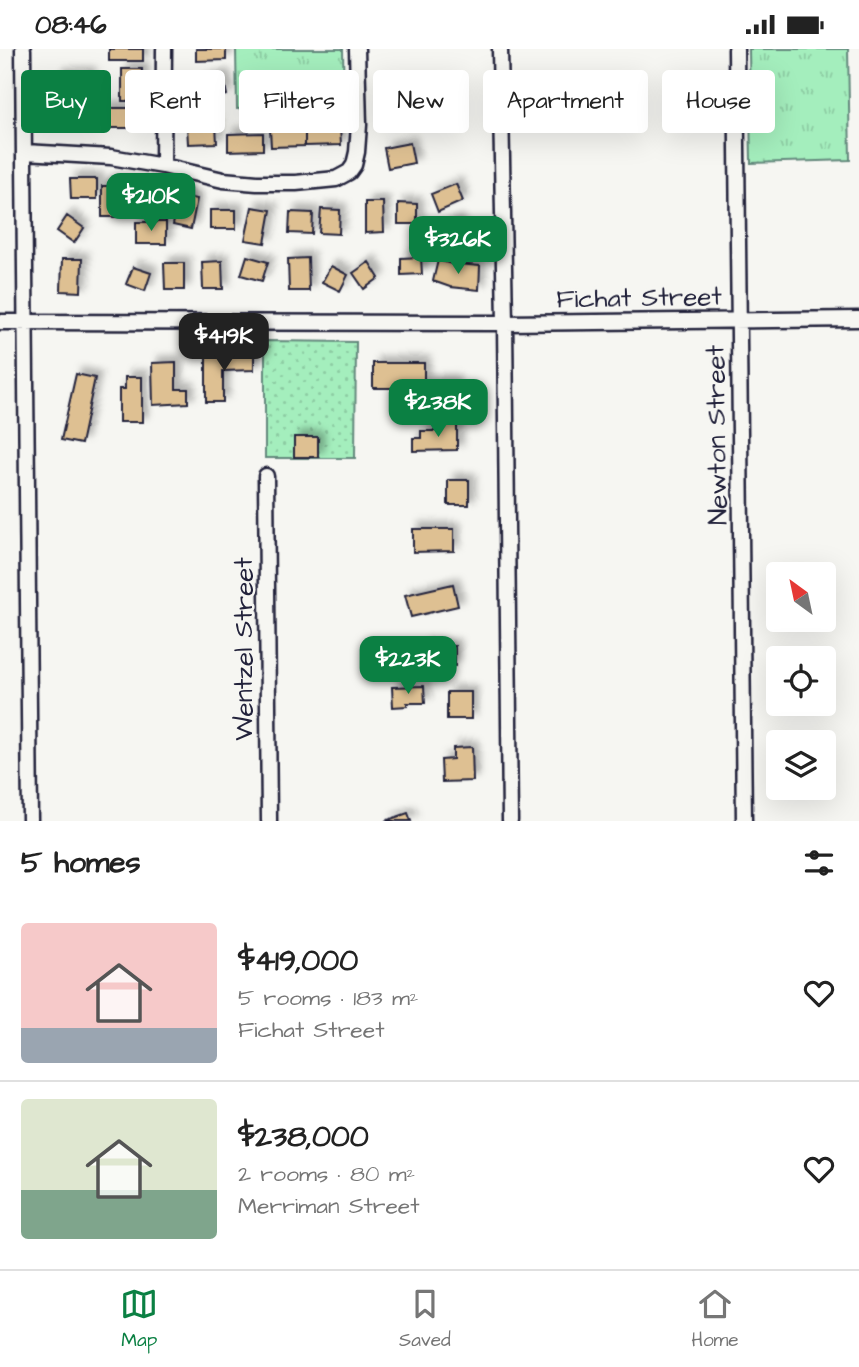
<!DOCTYPE html>
<meta charset="utf-8">
<style>
:root{--surface:#fff;--page:#f2f2f2;--text:#222;--muted:#767676;--line:#e0e0e0;--accent:#0b8043}
body{margin:0;font-family:"Architects Daughter",sans-serif;background:var(--page);color:var(--text);height:100vh;display:flex;flex-direction:column;font-size:26px;white-space:nowrap}
*{box-sizing:border-box;margin:0}
p{font-size:23px;color:var(--muted)}
.icon{flex:none;width:38px;height:38px;fill:none;stroke:currentColor;stroke-width:2;stroke-linecap:round;stroke-linejoin:round}
.map{position:relative;height:772px;overflow:hidden}
.side{display:flex;flex-direction:column;background:var(--surface);flex:1}
.side>*{flex:none}
.hud{position:absolute;left:21px;top:21px;width:817px;height:63px;display:flex;gap:14px}
.needle{width:46px;rotate:327deg}
.fabs{position:absolute;left:766px;top:513px;display:grid;gap:14px}
.fabs a{display:grid;place-items:center;width:70px;height:70px;border-radius:7px;background:var(--surface);box-shadow:0 7px 28px #0002;font-size:35px}
.price{position:absolute;translate:-50% -60px;padding:0 16px;border-radius:14px;background:var(--accent);color:#fff;font-size:23px;line-height:46px;filter:drop-shadow(0 2px 4px #0008)}
.price::after{content:'';position:absolute;left:50%;top:42px;width:21px;height:16px;margin-left:-10px;background:inherit;clip-path:polygon(0 0,100% 0,50% 100%)}
.price.selected{background:#222;color:#fff}
ul{padding:0;list-style:none}
li{display:flex;align-items:center;gap:21px;height:175px;padding:0 21px}
li+li{border-top:2px solid var(--line)}
li span{display:grid;place-items:center;flex:none;width:196px;height:140px;border-radius:7px;color:#555}
li>.icon{margin-inline-start:auto}
span .icon{width:84px;height:84px;fill:#fffc;stroke-width:1}
li b{font-size:30px}
h2{display:flex;justify-content:space-between;align-items:center;height:84px;padding:0 21px;font-size:30px}
.chip{padding:0 24px;border-radius:7px;background:var(--surface);box-shadow:0 7px 28px #0002;font-size:24px;line-height:63px}
.chip.selected{background:var(--accent);color:#fff}
.status{display:flex;justify-content:space-between;align-items:center;height:49px;padding:0 35px;background:var(--surface);direction:ltr}
.status svg{height:19px;fill:currentColor}
.menu{display:flex;justify-content:space-around;align-items:center;height:98px;border-top:2px solid var(--line);background:var(--surface);font-size:19px;color:var(--muted)}
.menu a{display:grid;justify-items:center;gap:4px}
.menu .selected{color:var(--accent)}
.map>svg:first-child{display:block}
.grass{fill:url(#grass-dots);stroke:#63887c;stroke-width:2}
.park{fill:url(#park-tufts);stroke:#63887c;stroke-width:2}
.building{fill:#dec092;stroke:#22223b;stroke-width:2;filter:url(#shadow)}
.lines{fill:none;stroke-linecap:round;stroke-linejoin:round}
.street-casing{stroke:#22223b;stroke-width:19}
.street{stroke:#f6f6f2;stroke-width:14}
.labels{text-anchor:middle;stroke-width:5;stroke-linejoin:round;paint-order:stroke}
.street-label{font-size:26px;fill:#22223b;stroke:#f6f6f2}
</style>
<div class="status"><b>08:46</b><svg viewBox="0 0 49 12"><path d="M0 12V9h3v3zM5 12V6h3v6zM10 12V3h3v9zM15 12V0h3v12zM26 1h20v11H26zM47 4h2v5h-2z"/></svg></div>
<div class="map">
<svg width="859" height="772" viewBox="0 0 859 772">
<defs>
<pattern id="grass-dots" width="8" height="8" patternUnits="userSpaceOnUse" patternTransform="scale(1.75)"><rect width="8" height="8" fill="#a4eebd"/><path d="M2 2h.1M6 6h.1" fill="none" stroke="#8dcca3" stroke-width="1.8" stroke-linecap="round"/></pattern>
<pattern id="park-tufts" width="24" height="20" patternUnits="userSpaceOnUse" patternTransform="scale(1.75)"><rect width="24" height="20" fill="#a4eebd"/><path d="M3 7l-1-3M5 7V3M7 7l1-3M15 17l-1-3M17 17v-4M19 17l1-3" fill="none" stroke="#8dcca3"/></pattern>
<filter id="shadow"><feDropShadow dx="6" dy="-6" stdDeviation="3.5" flood-color="#0004"/></filter>
</defs>
<rect width="100%" height="100%" fill="#f6f6f2"/>
<filter id="ink" filterUnits="userSpaceOnUse"><feTurbulence type="fractalNoise" baseFrequency=".0143" numOctaves="2"/><feDisplacementMap in="SourceGraphic" scale="14" xChannelSelector="R" yChannelSelector="G"/><feConvolveMatrix kernelMatrix="1 2 1 2 8 2 1 2 1" color-interpolation-filters="sRGB"/></filter>
<g filter="url(#ink)">
<!-- grass -->
<path class="grass" d="M265,292l91,1 -1,116h-90z"/>
<!-- park -->
<path class="park" d="M236,0h107l1,57 -107,3z
M749,0h99l2,111 -99,3z"/>
<!-- building -->
<path class="building" d="M109,0h34v12h-34z
M196,0h30v11l-30,1z
M122,20h20l-1,32h-19z
M89,25v20h-31v-19z
M223,27l4,19 -25,5 -4,-18z
M80,49l10,17 -23,14 -10,-17z
M104,59h28v20h-28z
M216,76l1,18 -29,1 -1,-18z
M340,78l1,18 -36,1v-18z
M305,79v18l-34,1 -1,-18z
M263,84v17l-35,1v-17z
M410,94l4,20 -26,5 -4,-20z
M70,130h27v20h-26z
M456,135l7,17 -25,11 -7,-18z
M102,137h20v31h-20z
M179,147l18,3 -6,30 -18,-4z
M365,153h18l1,30 -19,1z
M398,154l19,1v20h-19z
M252,158l19,3 -6,33 -20,-3z
M321,160l19,1 -1,24 -20,-1z
M210,161h26v19h-26z
M290,163l23,1 -1,21 -23,-1z
M67,167l17,12 -10,15 -17,-12z
M457,172l8,19 -28,12 -8,-19z
M136,173h30v22h-30z
M247,207l21,6 -6,19 -21,-6z
M421,208l1,17 -21,1v-17z
M308,209l1,33h-20l-1,-32z
M62,210h20l-1,33 -20,-1z
M438,211l20,6v-2l22,2 -1,24 -29,-3 -17,-6z
M222,212l1,28h-20l-1,-27z
M369,213l10,16 -15,11 -11,-16z
M164,214h20v27h-19z
M331,217l17,9 -8,16 -18,-9z
M133,218l18,6 -6,18 -19,-7z
M254,305v16l-31,1v31h-17v-46z
M176,313v27h12v14l-35,2 -1,-42z
M373,314h51v19l29,-1v20h-51v-13h-29z
M76,325l19,4 -14,66 -20,-4z
M125,328h17v45h-23v-33h6z
M440,372h17v29l-44,1v-13h8v-7h19z
M294,388h24v20h-24z
M448,431h21v25h-21z
M413,480h41v22l-41,1z
M453,535l5,22 -47,11 -6,-22z
M423,597h32v20h-32z
M424,637l1,17h-18v3l-14,1 -1,-20z
M447,643h24v27h-24z
M472,698l1,34 -31,1 -1,-22 12,-1v-11z
M408,764l3,8h-26z"/>
<g class="lines">
<!-- street casing -->
<g class="street-casing">
<path id="street" d="M23,0l7,772
M500,0l5,274 5,498
M736,0l8,772
M25,103l86,5 52,9 60,14 34,3h39l40,-4 13,-7 5,-7 3,-13 2,-27 -2,-76
M163,117l1,-117
M0,273l505,1 354,-4
M266,427l3,345"/>
</g>
<!-- street -->
<use href="#street" class="street"/>
</g>
</g>
<g class="labels">
<!-- street labels -->
<g class="street-label">
<text transform="translate(639 248) rotate(-1)" y="9">Fichat Street</text>
<text transform="translate(716 386) rotate(-91)" y="9">Newton Street</text>
<text transform="translate(243 600) rotate(-90)" y="9">Wentzel Street</text>
</g>
</g>
</svg>
<div class="fabs">
<a><svg class="needle" viewBox="-14 -14 28 28"><path d="M0-13l5 13h-10z" fill="#e53935"/><path d="M0 13l5-13h-10z" fill="#767676"/></svg></a>
<a><svg class="icon" aria-label="locate" viewBox="0 0 24 24"><circle cx="12" cy="12" r="6"/><path d="M12 2v4M12 18v4M2 12h4M18 12h4"/></svg></a>
<a><svg class="icon" aria-label="layers" viewBox="0 0 24 24"><path d="M12 4l9 5-9 5-9-5zM3 14l9 5 9-5"/></svg></a>
</div>
<b class="price" style="left:151px;top:184px">$210K</b>
<b class="price" style="left:458px;top:227px">$326K</b>
<b class="price selected" style="left:224px;top:324px">$419K</b>
<b class="price" style="left:438px;top:390px">$238K</b>
<b class="price" style="left:408px;top:647px">$223K</b>
<div class="hud">
<a class="chip selected">Buy</a>
<a class="chip">Rent</a>
<a class="chip">Filters</a>
<a class="chip">New</a>
<a class="chip">Apartment</a>
<a class="chip">House</a>
</div>
</div>
<section class="side">
<h2>5 homes<svg class="icon" aria-label="filters" viewBox="0 0 24 24"><path d="M4 7h16M4 17h16"/><circle cx="9" cy="7" r="2"/><circle cx="15" cy="17" r="2"/></svg></h2>
<ul>
<li><span style="background:linear-gradient(#f6c9c9 75%,#9aa5b1 0)"><svg class="icon" aria-label="home" viewBox="0 0 24 24"><path d="M3 11l9-7 9 7M6 9v11h12V9"/></svg></span><div><b>$419,000</b><p>5 rooms · 183 m²</p><p>Fichat Street</p></div><svg class="icon" aria-label="heart" viewBox="0 0 24 24"><path d="M12 20l-8-8c-3-5 5-10 8-4 3-6 11-1 8 4z"/></svg></li>
<li><span style="background:linear-gradient(#dfe7d0 65%,#7fa58c 0)"><svg class="icon" aria-label="home" viewBox="0 0 24 24"><path d="M3 11l9-7 9 7M6 9v11h12V9"/></svg></span><div><b>$238,000</b><p>2 rooms · 80 m²</p><p>Merriman Street</p></div><svg class="icon" aria-label="heart" viewBox="0 0 24 24"><path d="M12 20l-8-8c-3-5 5-10 8-4 3-6 11-1 8 4z"/></svg></li>
</ul>
</section>
<nav class="menu">
<a class="selected"><svg class="icon" aria-label="map" viewBox="0 0 24 24"><path d="M3 6l6-2 6 2 6-2v14l-6 2-6-2-6 2zM9 4v14M15 6v14"/></svg>Map</a>
<a><svg class="icon" aria-label="saved" viewBox="0 0 24 24"><path d="M7 4h10v16l-5-4-5 4z"/></svg>Saved</a>
<a><svg class="icon" aria-label="home" viewBox="0 0 24 24"><path d="M3 11l9-7 9 7M6 9v11h12V9"/></svg>Home</a>
</nav>
